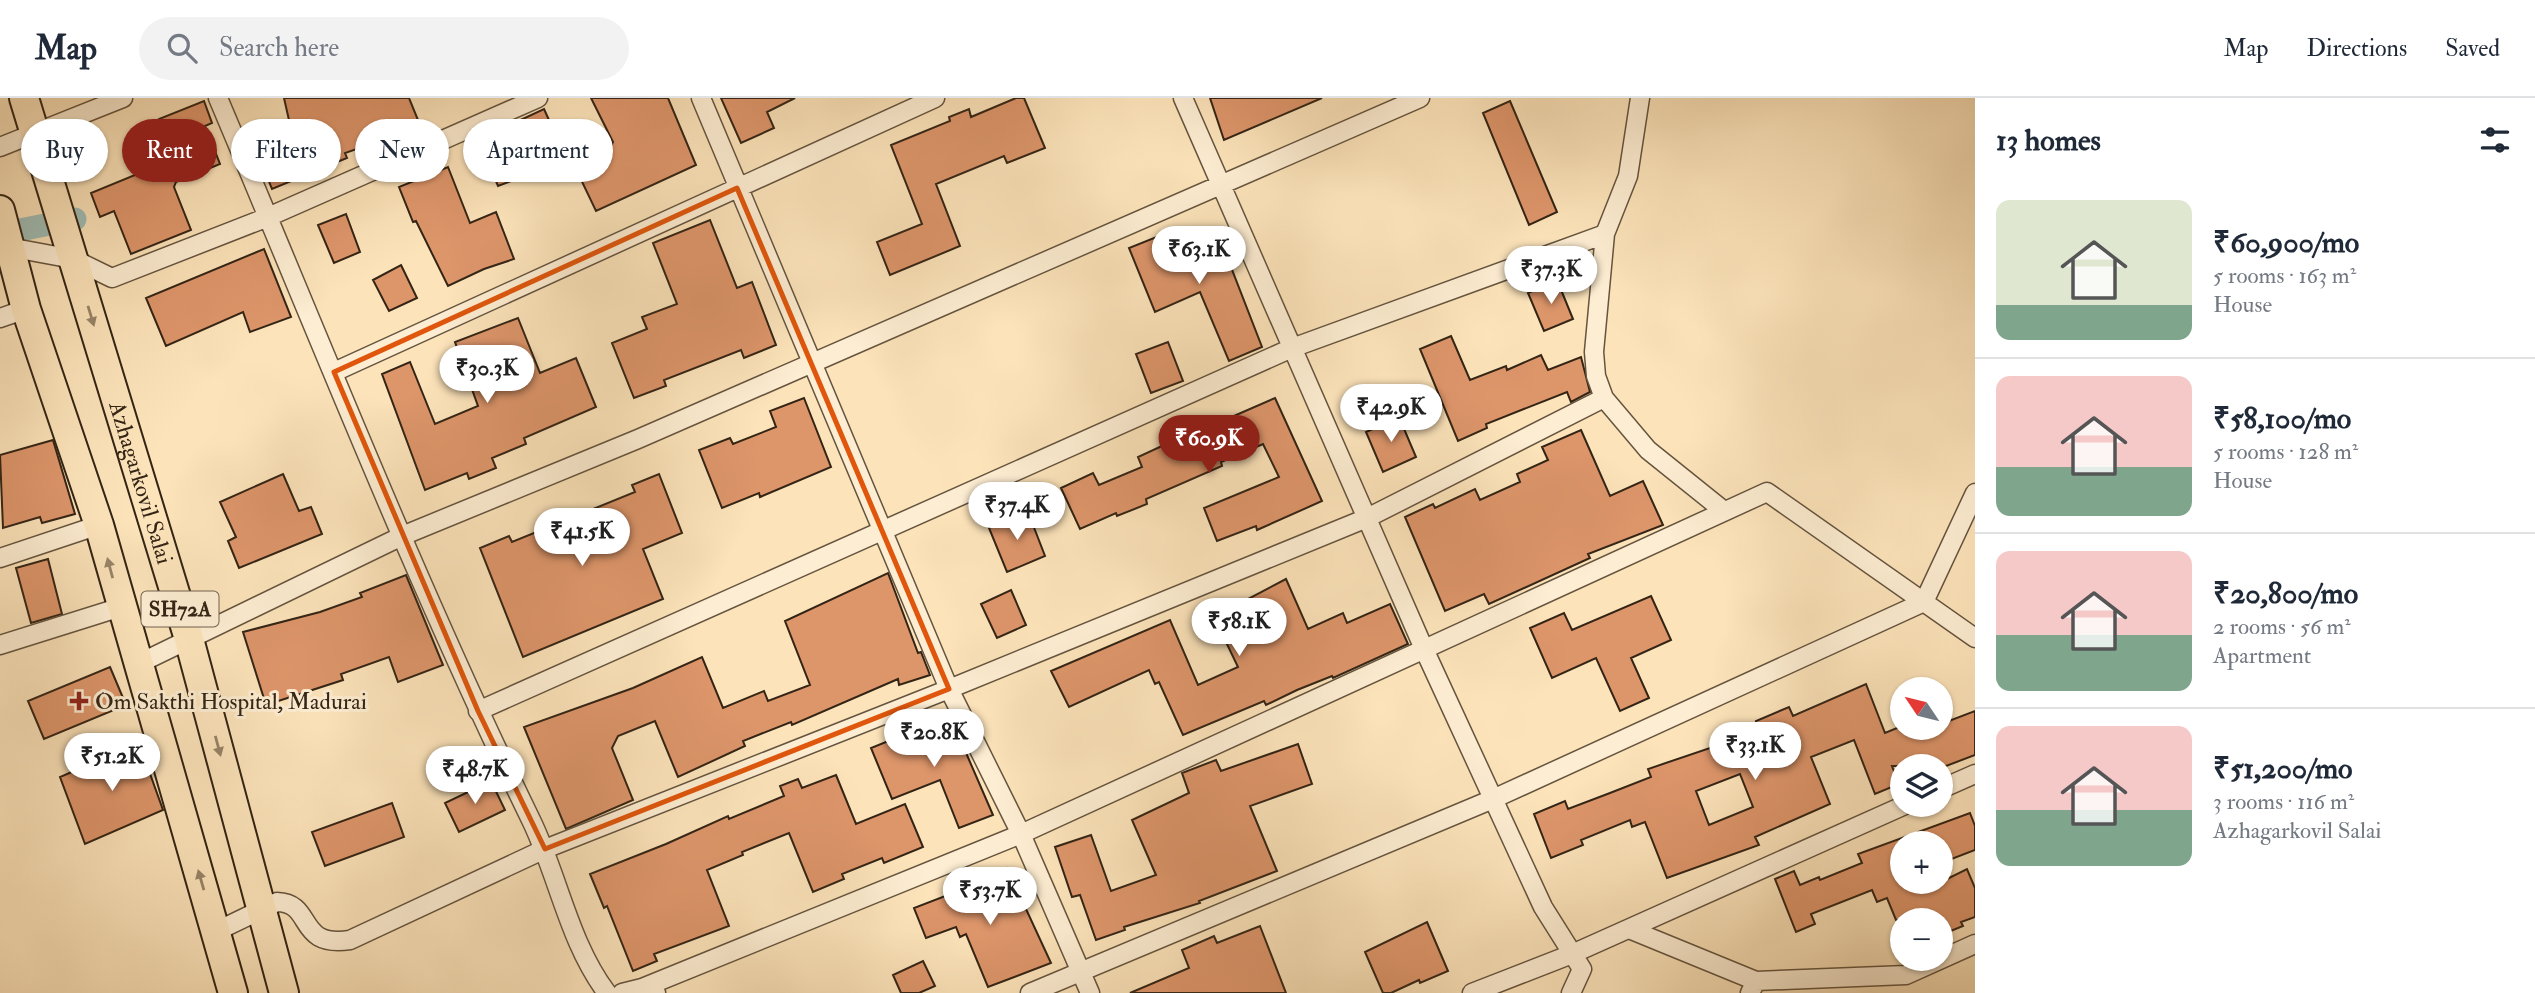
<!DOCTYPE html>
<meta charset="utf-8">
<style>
:root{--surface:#fff;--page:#f2f2f3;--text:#1f2937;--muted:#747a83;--line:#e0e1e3;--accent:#8f2418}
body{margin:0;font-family:"IM FELL Double Pica",serif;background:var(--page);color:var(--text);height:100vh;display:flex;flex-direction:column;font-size:26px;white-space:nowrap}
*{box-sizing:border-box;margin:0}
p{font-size:23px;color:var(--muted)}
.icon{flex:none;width:38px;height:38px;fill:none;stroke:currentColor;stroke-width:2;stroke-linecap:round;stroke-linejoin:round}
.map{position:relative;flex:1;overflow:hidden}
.side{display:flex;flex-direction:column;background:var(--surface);width:560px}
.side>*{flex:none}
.hud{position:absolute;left:21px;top:21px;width:665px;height:63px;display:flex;gap:14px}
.needle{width:46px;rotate:305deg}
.buttons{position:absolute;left:1890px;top:579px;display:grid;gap:14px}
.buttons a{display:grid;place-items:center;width:63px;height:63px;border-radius:50%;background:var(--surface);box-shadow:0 2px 5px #0004;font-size:35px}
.price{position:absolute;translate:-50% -60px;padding:0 16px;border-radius:24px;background:#fff;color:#222;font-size:23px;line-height:46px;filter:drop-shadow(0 2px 4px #0008)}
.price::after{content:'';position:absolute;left:50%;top:42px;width:21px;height:16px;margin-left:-10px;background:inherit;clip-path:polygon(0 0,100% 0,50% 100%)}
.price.on{background:var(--accent);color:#fff}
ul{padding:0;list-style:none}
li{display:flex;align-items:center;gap:21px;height:175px;padding:0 21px}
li+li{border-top:2px solid var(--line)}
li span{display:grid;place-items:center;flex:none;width:196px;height:140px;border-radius:14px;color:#555}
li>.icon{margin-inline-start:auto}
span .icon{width:84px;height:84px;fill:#fffc;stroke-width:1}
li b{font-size:30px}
h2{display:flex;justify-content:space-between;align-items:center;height:84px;padding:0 21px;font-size:30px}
.chip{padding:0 24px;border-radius:32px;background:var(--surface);box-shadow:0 2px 5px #0004;font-size:24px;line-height:63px}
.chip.on{background:var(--accent);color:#fff}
header{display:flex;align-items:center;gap:42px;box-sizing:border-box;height:98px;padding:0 35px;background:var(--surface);border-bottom:2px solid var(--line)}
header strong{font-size:33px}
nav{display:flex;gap:38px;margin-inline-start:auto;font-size:24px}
.search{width:490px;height:63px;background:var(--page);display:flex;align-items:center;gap:18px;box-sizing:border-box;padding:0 24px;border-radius:38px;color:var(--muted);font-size:26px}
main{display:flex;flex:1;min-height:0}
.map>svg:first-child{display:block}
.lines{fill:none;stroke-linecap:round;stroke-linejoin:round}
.canal{stroke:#a0bdb5;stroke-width:23}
.building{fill:#dd956a;stroke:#332415;stroke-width:2;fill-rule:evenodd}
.minor-casing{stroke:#65543e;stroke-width:21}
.primary-casing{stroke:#332415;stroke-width:32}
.minor{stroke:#fdedd2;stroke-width:18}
.primary{stroke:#fce3ba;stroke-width:28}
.oneway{fill:#988468}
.marked{fill:none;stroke:#df560c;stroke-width:5;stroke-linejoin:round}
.poi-dot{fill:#8f2418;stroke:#fdedd2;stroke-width:2.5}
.labels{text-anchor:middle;stroke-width:6;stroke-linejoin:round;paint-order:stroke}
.shield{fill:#fdedd2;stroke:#70604e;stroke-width:2}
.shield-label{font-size:21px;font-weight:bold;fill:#332415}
.street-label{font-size:23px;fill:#332415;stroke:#fdedd2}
.poi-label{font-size:23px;fill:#332415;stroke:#fdedd2;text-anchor:start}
</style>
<header>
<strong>Map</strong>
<div class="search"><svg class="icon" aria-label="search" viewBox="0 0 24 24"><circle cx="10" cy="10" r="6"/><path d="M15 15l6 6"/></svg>Search here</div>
<nav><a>Map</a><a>Directions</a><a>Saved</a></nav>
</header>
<main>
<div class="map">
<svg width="1975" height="895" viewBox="0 0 1975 895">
<rect width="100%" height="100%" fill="#fce3ba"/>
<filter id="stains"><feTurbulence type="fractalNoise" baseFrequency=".00286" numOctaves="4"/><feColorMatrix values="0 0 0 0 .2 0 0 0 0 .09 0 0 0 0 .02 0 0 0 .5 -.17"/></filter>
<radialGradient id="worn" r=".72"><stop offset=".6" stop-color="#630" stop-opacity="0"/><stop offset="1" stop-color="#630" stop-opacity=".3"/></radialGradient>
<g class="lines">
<!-- canal -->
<path class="canal" d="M0,136l75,-15"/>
</g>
<!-- building -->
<path class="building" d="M284,0h125l9,22 -46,18 2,5 -29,10 2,5 -75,31 -18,-45 37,-15z
M591,0h77l28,67 -100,46 -22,-46 37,-19 2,-4z
M721,0h74l-28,14 7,16 -33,15z
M1016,0h8l21,50 -38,15 -3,-7 -68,28 24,62 -70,29 -13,-33 45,-18 -31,-79 59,-24 -1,-4 20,-8 2,8z
M1210,0h112l-98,42z
M204,3l8,22 -7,3 15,38 -44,18 -2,5 17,43 -60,24 -17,-43 -14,6 -9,-24 83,-34 -15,-40z
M1510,3l47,111 -28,13 -46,-112z
M544,11l23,51 -69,26 -15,-35 37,-15 -6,-13z
M448,69l22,56 26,-11 18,47 -30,10 -36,17 -32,-65 -3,1 -14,-35z
M346,116l14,38 -26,11 -16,-38z
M710,122l27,68 15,-6 24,63 -32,13 -3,-8 -77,30 2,6 -32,12 -22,-55 35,-14 -5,-12 35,-13 -24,-61z
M1217,133l45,116 -33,14 -29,-69 -45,20 -26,-64 35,-14 6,15z
M264,151l27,68 -41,15 -7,-20 -77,34 -20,-48z
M401,167l16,33 -28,13 -16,-31z
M1557,182l16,39 -29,12 -16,-38z
M518,220l22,55 36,-15 20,49 -72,31 2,6 -34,14 4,10 -27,11 -2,-6 -42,17 -43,-116 28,-12 25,62 43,-18 -23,-64z
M1451,238l19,44 36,-14 1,4 34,-15 7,15 33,-13 9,35 -19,10 -4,-10 -81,32 1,4 -29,13 -38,-92z
M1168,244l15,39 -32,12 -15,-39z
M804,300l27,69 -71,30 -1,-4 -37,15 -23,-58 31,-12 3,6 43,-17 -6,-16z
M1275,300l47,103 -65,29 -1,-4 -39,15 -13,-33 75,-31 -16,-33 -42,18 1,4 -76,33 1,5 -30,12 -1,-3 -36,16 -19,-41 32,-15 6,12 43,-18 -4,-10 37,-17 -2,-4 30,-12 1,5z
M1399,319l17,40 -33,15 -17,-40z
M1581,332l29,66 33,-15 20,44 -75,29 2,4 -101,46 -5,-10 -39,17 -40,-94 28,-13 2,4 40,-19 5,11 40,-18 -3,-8 31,-14 -6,-13z
M53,342l22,74 -33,9 -2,-6 -37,11 -3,-73z
M283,376l16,37 12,-4 11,27 -83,34 -11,-27 8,-4 -16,-35z
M659,376l23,59 -39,16 20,50 -140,58 -43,-109 29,-12 3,6 123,-50 -3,-7z
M1028,414l17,44 -38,16 -18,-44z
M48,461l14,55 -31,9 -15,-55z
M888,475l30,80 3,-1 9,23 -31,10 -1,-6 -106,46 -1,-3 -48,19 2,5 -67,31 -23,-56 -37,15 -6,12 21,52 -67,29 -42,-102 109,-39 69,-31 21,51 41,-17 4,10 42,-16 -25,-64z
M406,477l37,90 -45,17 -9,-25 -48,17 2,6 -77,25 -23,-73 77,-20 42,-15 -2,-4z
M1286,481l22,50 35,-16 4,10 43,-19 18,40 -75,34 -1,-2 -35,14 -31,15 -2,-4 -81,34 -24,-53 -4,2 -6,-14 -80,37 -18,-36 119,-51 28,65 40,-18 -24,-50z
M1011,492l15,35 -29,13 -16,-34z
M1651,498l20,44 -40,18 18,40 -29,13 -24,-53 -44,20 -22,-50 34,-15 8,17z
M110,569l16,38 -82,34 -16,-38z
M1866,586l19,49 12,-5h44v-4l34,-13v44l-29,11h-54l7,18 -24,10 -21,-54 -43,17 19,47 -75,33 4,8 -92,33 -22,-56 -13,5 -2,-7 -49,20 2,5 -32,13 -17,-44 31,-13 3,8 42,-16 41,-16 -3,-8 77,-26 -2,-4 34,-14 -1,-4 33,-14 4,9zM1740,676l13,33 -44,18 -13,-34z
M950,618l43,99 -34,13 -19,-48 -48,19 -21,-51z
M139,645l24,67 -78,34 -25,-67z
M1298,646l14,40 -62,22 27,65 -78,30 1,2 -76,24 1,3 -29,10 -16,-45 -8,2 -17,-50 36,-12 20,56 45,-16 -24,-55 57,-27 -7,-20 34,-13 5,11z
M836,677l20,49 49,-20 18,43 -39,16 -2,-5 -40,16 2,5 -31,13 -24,-59 -47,19 1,3 -36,15 22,56 -75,28 3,7 -24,10 -26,-65 -3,2 -14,-34 76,-30 62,-28 1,3 55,-23 -4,-10 18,-7 4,9z
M491,683l14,29 -46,22 -14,-29z
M392,705l12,34 -79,29 -13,-34z
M1970,715l5,13v24l-26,10 -6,-16h-41v38h39l26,-13 8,19v29l-14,5 2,4 -22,9v-15h-45l-9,-22 -10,4 -5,-12 -61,24 4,10 -19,8 -21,-53 19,-8 6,14 19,-8 1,3 42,-17 -4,-9z
M1007,770l44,95 -63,24 -22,-53 -6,3 -4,-10 -30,11 -12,-30 73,-28 -1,-3z
M1427,824l21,49 -28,12 -1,-3 -28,13h-8l-18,-41z
M1260,828l26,67h-156l59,-25 -7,-18 32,-14 3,7z
M923,863l12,25 -16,7h-18l-8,-18z"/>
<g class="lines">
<!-- minor casing -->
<g class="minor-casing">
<path id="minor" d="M218,0c102,241 198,486 313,722 27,55 38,123 76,173
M701,0l248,591 72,145 69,159
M1183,0l241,551 119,258 39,62 -11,24
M1640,0l-12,78 -23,58 -11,118 2,24 8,22 44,52 76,61
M0,49l123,-49
M3,148l70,13 39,19 156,-61 270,-119
M0,220l26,-9
M334,274l601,-274
M0,460l99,-33
M0,547l121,-38
M138,566l264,-128 236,-97 782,-341
M478,613l814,-363 313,-114
M1941,691l34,-15
M1629,831l127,52 -6,12
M215,834l62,-30c38,1 18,46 73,38l195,-91 404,-160 418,-171 237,-120
M1756,883l150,-6 69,-31
M622,895l20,-5
M656,895l-14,-5 379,-154 746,-342 208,146
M1030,895l463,-194 431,-197 51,-109
M1472,895l100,-39 333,-149"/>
</g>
<!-- primary casing -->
<g class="primary-casing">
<g id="primary">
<path id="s1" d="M24,0l165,541 95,354"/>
<path d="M0,112l26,99 73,216 134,468"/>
</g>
</g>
<!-- minor -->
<use href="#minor" class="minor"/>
<!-- primary -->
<use href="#primary" class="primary"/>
</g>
<!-- one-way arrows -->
<defs><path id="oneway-solid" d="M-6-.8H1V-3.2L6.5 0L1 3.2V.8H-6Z" transform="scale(1.75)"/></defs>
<g class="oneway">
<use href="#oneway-solid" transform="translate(91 218) rotate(73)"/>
<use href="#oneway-solid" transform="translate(110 470) rotate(-105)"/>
<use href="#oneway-solid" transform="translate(218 648) rotate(75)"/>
<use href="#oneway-solid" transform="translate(201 782) rotate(-106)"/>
</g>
<!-- marked area -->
<path class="marked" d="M737,90l212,501 -404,160 -67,-138 -144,-339z"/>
<!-- markers -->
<path class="poi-dot" d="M75.5 592.5h7v7h7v7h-7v7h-7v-7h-7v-7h7z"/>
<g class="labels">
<!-- shield labels -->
<rect class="shield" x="141.5" y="493.5" width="77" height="35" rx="5"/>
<g class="shield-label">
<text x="180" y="518">SH72A</text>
</g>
<!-- street labels -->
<g class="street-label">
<text dy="8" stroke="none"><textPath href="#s1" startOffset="402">Azhagarkovil Salai</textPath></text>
</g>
<!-- poi labels -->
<g class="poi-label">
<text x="95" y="611">Om Sakthi Hospital, Madurai</text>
</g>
</g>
<rect width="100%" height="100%" filter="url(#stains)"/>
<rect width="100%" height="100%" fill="url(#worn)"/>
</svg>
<div class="buttons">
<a><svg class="needle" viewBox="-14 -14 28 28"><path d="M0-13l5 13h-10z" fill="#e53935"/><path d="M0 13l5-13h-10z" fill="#747a83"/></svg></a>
<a><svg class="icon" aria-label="layers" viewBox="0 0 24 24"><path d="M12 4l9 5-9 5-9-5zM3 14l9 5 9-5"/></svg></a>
<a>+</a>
<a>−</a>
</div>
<b class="price" style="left:1199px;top:188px">₹63.1K</b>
<b class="price" style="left:1551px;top:208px">₹37.3K</b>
<b class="price" style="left:487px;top:307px">₹30.3K</b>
<b class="price" style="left:1391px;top:346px">₹42.9K</b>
<b class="price on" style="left:1209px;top:377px">₹60.9K</b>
<b class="price" style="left:1017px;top:444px">₹37.4K</b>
<b class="price" style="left:582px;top:470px">₹41.5K</b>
<b class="price" style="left:1239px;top:560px">₹58.1K</b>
<b class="price" style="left:934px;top:671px">₹20.8K</b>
<b class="price" style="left:1755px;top:684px">₹33.1K</b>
<b class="price" style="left:112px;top:695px">₹51.2K</b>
<b class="price" style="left:475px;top:708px">₹48.7K</b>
<b class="price" style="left:990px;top:829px">₹53.7K</b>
<div class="hud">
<a class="chip">Buy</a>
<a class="chip on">Rent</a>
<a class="chip">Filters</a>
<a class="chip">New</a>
<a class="chip">Apartment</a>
</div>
</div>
<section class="side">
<h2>13 homes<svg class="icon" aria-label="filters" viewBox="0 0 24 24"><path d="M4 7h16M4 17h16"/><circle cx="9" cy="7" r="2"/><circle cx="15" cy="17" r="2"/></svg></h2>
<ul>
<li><span style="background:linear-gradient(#dfe7d0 75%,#7fa58c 0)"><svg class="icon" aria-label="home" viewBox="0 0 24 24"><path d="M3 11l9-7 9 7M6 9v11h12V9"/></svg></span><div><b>₹60,900/mo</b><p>5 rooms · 163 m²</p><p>House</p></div></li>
<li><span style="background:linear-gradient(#f6c9c9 65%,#7fa58c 0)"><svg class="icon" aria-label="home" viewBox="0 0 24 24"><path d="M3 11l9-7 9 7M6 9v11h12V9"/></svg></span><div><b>₹58,100/mo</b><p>5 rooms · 128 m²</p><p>House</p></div></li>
<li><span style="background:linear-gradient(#f6c9c9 60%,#7fa58c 0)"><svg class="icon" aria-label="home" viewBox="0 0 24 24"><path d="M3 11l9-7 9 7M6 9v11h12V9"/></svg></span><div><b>₹20,800/mo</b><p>2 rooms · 56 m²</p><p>Apartment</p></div></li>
<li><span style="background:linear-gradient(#f6c9c9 60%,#7fa58c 0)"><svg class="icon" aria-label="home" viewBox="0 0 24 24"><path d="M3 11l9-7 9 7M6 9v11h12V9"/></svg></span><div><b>₹51,200/mo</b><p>3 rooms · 116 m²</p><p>Azhagarkovil Salai</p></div></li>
</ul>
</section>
</main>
